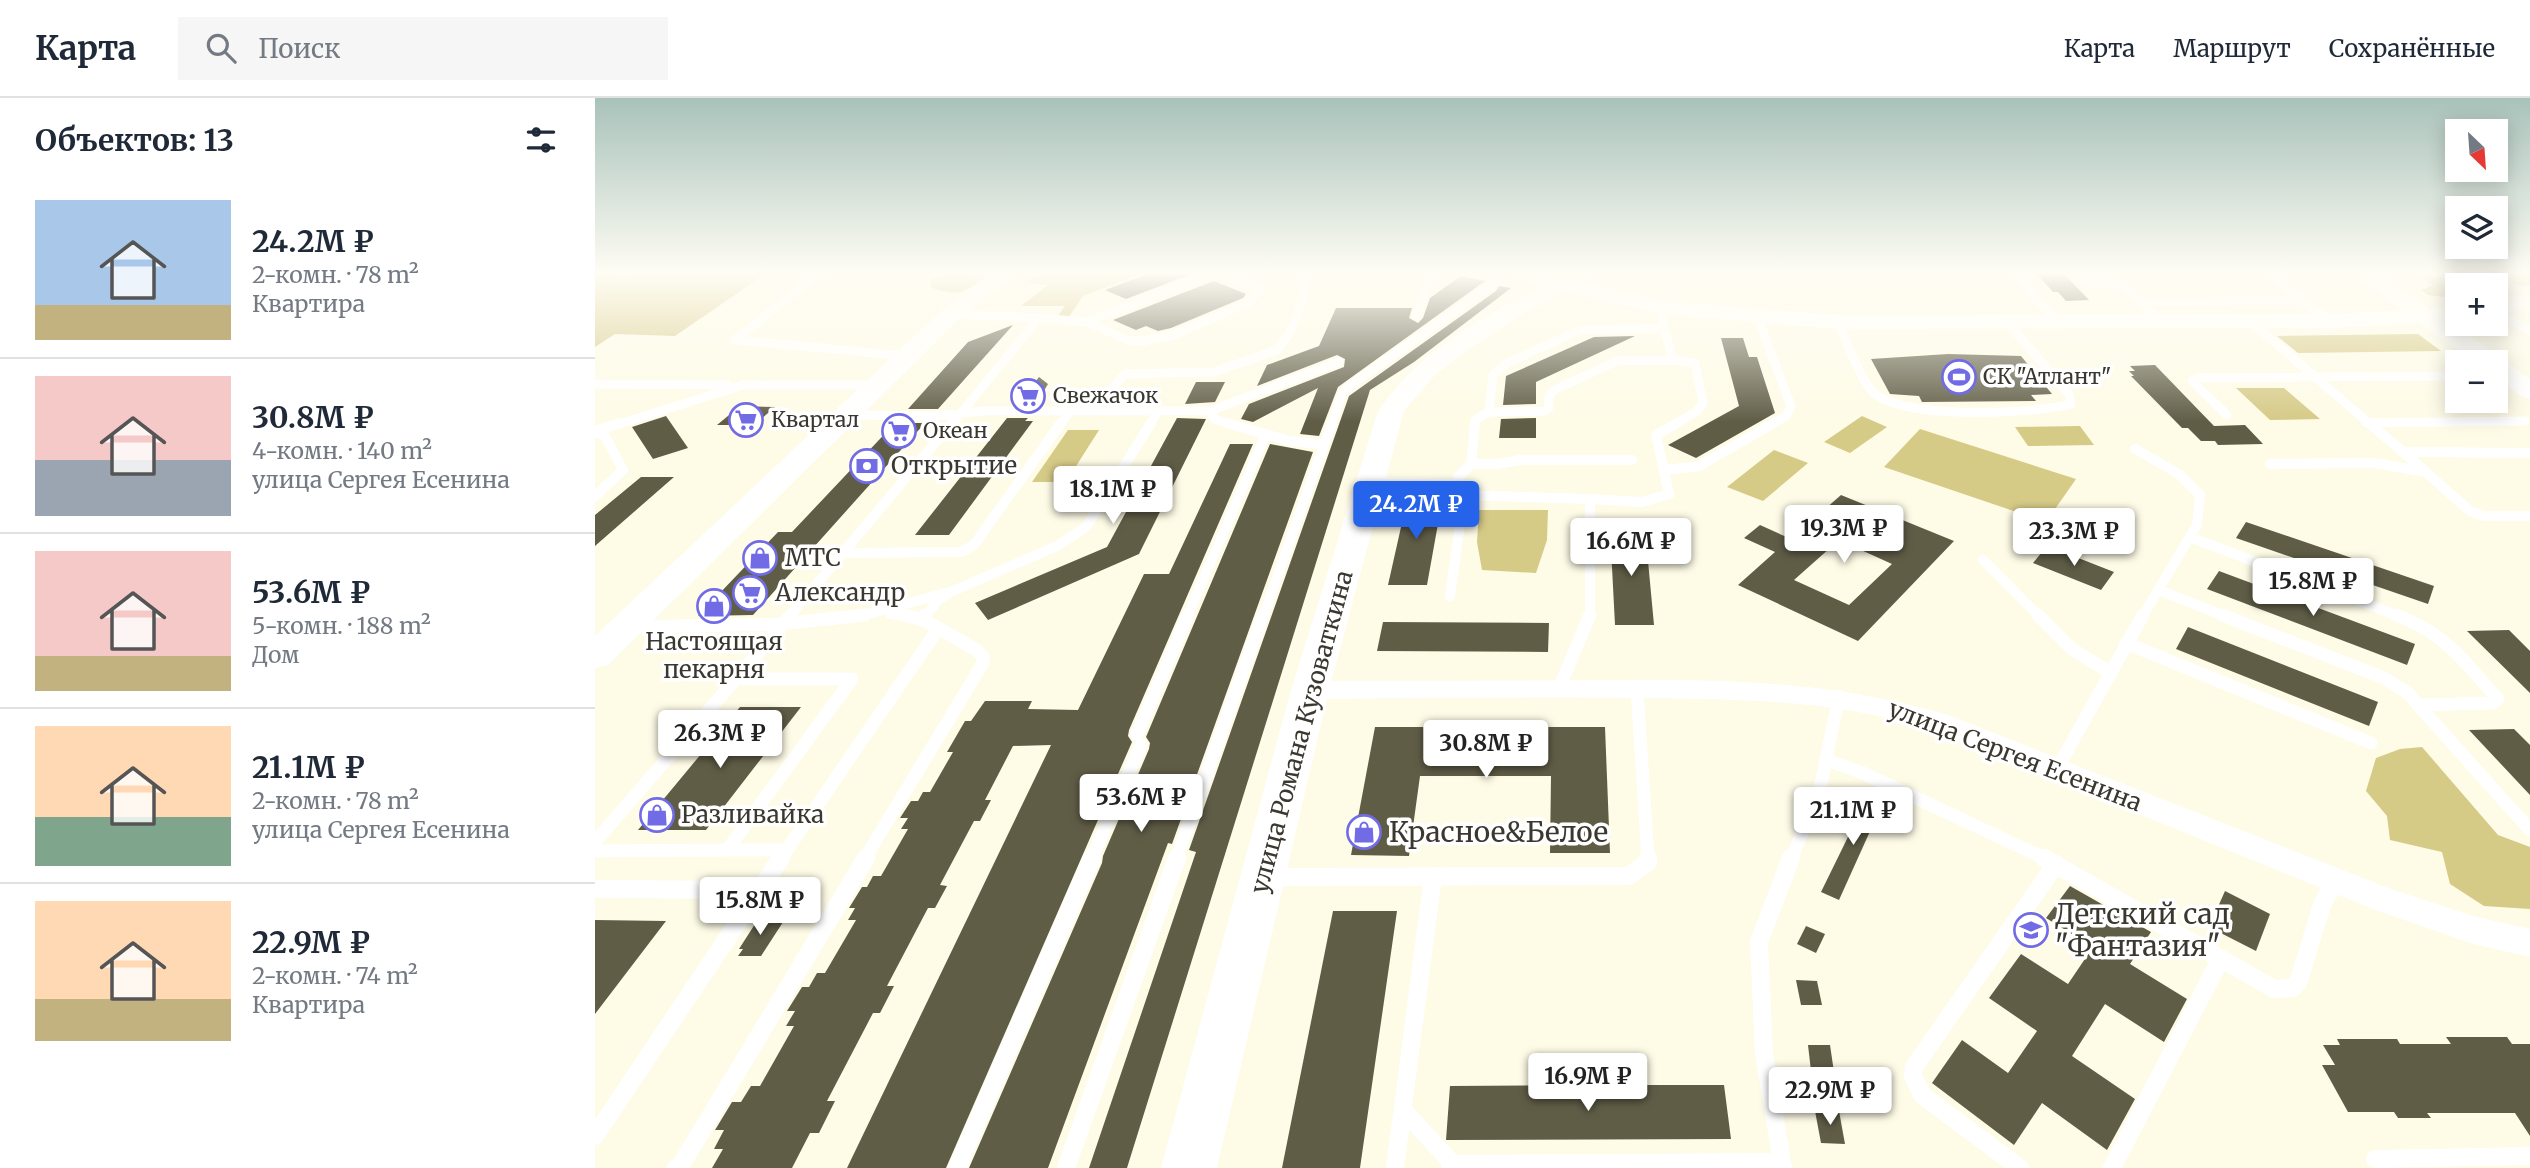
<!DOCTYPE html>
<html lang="ru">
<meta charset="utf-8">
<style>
:root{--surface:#fff;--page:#f6f6f7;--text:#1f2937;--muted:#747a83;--line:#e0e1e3;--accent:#2563eb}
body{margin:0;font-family:Merriweather,serif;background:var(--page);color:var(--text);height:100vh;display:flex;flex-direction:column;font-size:26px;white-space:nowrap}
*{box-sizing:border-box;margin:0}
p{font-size:23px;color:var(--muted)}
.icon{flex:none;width:38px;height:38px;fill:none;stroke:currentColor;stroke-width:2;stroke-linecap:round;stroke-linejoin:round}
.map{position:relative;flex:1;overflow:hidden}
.panel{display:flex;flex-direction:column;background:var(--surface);width:595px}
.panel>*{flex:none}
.needle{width:46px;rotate:155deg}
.fabs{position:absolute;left:1850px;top:21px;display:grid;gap:14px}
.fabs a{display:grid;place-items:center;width:63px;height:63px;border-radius:0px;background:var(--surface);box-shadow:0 4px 18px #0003;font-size:35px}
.price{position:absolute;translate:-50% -60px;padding:0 16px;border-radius:7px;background:#fff;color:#222;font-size:23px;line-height:46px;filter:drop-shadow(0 2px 4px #0008)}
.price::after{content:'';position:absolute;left:50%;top:42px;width:21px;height:16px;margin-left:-10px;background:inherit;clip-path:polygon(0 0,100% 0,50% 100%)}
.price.current{background:var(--accent);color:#fff}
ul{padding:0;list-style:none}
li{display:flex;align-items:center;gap:21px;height:175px;padding:0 35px}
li+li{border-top:2px solid var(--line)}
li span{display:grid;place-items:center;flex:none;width:196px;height:140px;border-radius:0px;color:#555}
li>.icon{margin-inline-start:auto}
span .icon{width:84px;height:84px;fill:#fffc;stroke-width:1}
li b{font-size:30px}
h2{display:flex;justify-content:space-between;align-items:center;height:84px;padding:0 35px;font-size:30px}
header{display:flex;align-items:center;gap:42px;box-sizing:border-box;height:98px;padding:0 35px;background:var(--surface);border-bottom:2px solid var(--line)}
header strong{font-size:33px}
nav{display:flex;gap:38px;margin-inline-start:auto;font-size:24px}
.search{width:490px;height:63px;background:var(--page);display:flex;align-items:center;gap:18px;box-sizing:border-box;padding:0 24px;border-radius:0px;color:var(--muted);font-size:26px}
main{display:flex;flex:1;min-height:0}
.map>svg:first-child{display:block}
.green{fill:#d6ca87}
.building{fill:#605d47;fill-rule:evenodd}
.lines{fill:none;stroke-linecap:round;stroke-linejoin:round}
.lane-far3{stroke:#fff;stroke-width:9}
.lane-far2{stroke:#fff;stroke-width:10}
.lane-far1{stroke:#fff;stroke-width:13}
.lane{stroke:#fff;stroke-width:18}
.street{fill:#fff;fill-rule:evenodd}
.secondary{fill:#fff;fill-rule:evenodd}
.labels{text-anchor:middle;stroke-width:7;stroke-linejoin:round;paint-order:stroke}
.far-poi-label{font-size:21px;fill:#3a382f;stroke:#fff;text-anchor:start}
.poi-label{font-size:24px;fill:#3a382f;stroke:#fff;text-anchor:start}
.street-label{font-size:24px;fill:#3a382f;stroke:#fff}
.near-poi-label{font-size:28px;fill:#3a382f;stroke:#fff;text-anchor:start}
</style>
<header>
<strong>Карта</strong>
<div class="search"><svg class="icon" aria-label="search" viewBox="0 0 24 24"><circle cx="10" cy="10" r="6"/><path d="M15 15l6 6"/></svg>Поиск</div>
<nav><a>Карта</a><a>Маршрут</a><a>Сохранённые</a></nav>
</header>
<main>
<section class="panel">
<h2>Объектов: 13<svg class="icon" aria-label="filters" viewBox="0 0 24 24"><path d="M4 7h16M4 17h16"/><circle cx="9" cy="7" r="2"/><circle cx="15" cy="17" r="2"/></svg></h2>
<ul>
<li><span style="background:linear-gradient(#a9c7e8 75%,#c2b280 0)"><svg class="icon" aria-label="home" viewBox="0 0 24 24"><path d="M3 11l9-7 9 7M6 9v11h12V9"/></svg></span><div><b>24.2M ₽</b><p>2-комн. · 78 m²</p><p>Квартира</p></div></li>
<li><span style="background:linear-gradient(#f6c9c9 60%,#9aa5b1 0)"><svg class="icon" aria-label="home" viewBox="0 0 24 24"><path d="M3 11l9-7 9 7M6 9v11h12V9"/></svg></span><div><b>30.8M ₽</b><p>4-комн. · 140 m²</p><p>улица Сергея Есенина</p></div></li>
<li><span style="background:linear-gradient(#f6c9c9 75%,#c2b280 0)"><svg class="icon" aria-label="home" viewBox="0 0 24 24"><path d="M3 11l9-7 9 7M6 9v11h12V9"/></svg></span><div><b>53.6M ₽</b><p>5-комн. · 188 m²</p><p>Дом</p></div></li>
<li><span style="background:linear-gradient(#ffd9b3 65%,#7fa58c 0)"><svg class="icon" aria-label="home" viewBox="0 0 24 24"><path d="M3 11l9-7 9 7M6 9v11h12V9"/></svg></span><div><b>21.1M ₽</b><p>2-комн. · 78 m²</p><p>улица Сергея Есенина</p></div></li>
<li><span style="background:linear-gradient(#ffd9b3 70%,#c2b280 0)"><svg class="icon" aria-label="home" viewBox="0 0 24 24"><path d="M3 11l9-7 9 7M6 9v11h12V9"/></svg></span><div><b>22.9M ₽</b><p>2-комн. · 74 m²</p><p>Квартира</p></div></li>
</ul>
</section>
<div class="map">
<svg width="1935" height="1070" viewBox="0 0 1935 1070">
<rect width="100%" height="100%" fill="#fefbe7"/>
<!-- green -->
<path class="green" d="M0,174h25l-1,5 30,-5h119l-93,64 -60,-2 -20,13z
M357,174h11l4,5 15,-5 3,5c-22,17 -27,19 -54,11l-1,-8z
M450,174h101l-63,24 -15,22 -11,-1 8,-11h-44l27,-21 -24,-3z
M1849,174h86v13c-11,2 -17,-2 -27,-6 -15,-5 -36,1 -50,7l4,11 -4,1 -25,-3 -7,-5 12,-5 -14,-9h23z
M1823,236l23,17 -143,2 -21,-17z
M1641,290h48l36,31 -50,1z
M1267,318l25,11 -37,26 -26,-11z
M1485,328l14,19 -66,1 -13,-19z
M1325,331l156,50 -30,43 -162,-55z
M473,332h31l-33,52h-34z
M1179,352l34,13 -45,38 -36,-14z
M884,412h69l-1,30 -11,33 -54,-3 -5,-28z
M1827,649l76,88 32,12v62l-46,-3 -34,-22 -8,-32 -52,-12 -3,-24 -21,-25 10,-33 24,-9z"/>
<!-- building -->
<path class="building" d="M558,174l41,1 -68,26 -21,-9z
M1440,174h27l27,28 -23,1 -8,-9h-5z
M866,178l24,5 -147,106 -19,49 -19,-2 18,-46 -65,34 -12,-3 8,-15 95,-37 1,-8 -8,-4 -80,31 10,-21 52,-19 17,-38h76l-3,10 9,5 5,-5 7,-20z
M619,183l32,13 -3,4 -72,30 -13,3 -12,-5 -10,4 -23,-10z
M904,188l12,2 -97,74 -44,28 -243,778h-38l107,-316 -7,-2 160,-454 147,-105z
M418,227l-75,84h-30l60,-67z
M1040,238l-99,46v22l-33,1 3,-29 88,-39z
M1126,240h22l6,19h8l18,56 -79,45 -28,-13 71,-39z
M1353,256l73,2 31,38 -21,1 5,6 -114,1 -3,-6 -29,-2 -19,-35z
M1560,267l59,61 31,-1 18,19 -45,1 -3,-4h-14l-13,-13h-6l-51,-52h3l-5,-5h6l-5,-5z
M444,279l9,7 -12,20h-18z
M601,284h29l-10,20 -30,2z
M145,308l35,1 -21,18h-37z
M71,318l22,32 -35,11 -21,-32z
M412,320h21l-3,3h8l-84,114h-34z
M582,320l29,1 -67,135 -151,66 -13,-17 132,-56z
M941,320v20h-37l2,-19z
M300,325h30l-172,192 -55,1 80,-84h14z
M635,346h23l-124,286 -1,6 4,6 -186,426h-99l204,-423 -38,1 -28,54h6l-11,21h-6l-34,64 7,1 -12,22h-7l-41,78h7l-14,27h-7l-46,88h8l-16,32h-9l-18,35h-80l11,-19h-9l10,-19h-9l17,-28h9l10,-16h9l34,-60h-8l9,-15h-8l15,-24h7l8,-14h8l31,-53h-8l7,-12h-6l13,-21h5l6,-11h8l27,-47h-7l7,-11h-8l11,-17h7l5,-9h7l23,-40h-6l18,-31h6l14,-20h47l-4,8 50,1 66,-136h25z
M675,346l43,8 -141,392 -4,-1 -120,325h-79l133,-305 1,-7 46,-107 1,-6 -4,-6z
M46,379h33l-79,69v-31z
M1246,397l113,46 -96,100 -120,-56 37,-33 -31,-14 16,-13 31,14zM1244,442l53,24 -43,41 -55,-25z
M813,398h35l-16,89h-39z
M1651,424l188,64 -6,18 -192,-66z
M1015,431h35l9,96h-39z
M1452,448l39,15 28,11 -13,18 -68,-27z
M1624,473l196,73 -8,21 -200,-76z
M788,524l166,1 -1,29 -171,-1z
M1593,529l190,75 -9,24 -193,-77z
M1914,532l21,21v42l-63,-62z
M145,609h61l-95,123h-68z
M780,629h230l5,126h-60l1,-77h-131l-11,80 -58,-1z
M1919,631l16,16v50l-61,-65z
M1275,694l15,6 -46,102 -18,-8z
M1475,788l81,46 -21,32 57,35 -23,43 -59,-38 -33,52 63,43 -28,51 -65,-47 -28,42 -82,-62 30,-43 46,33 29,-42 -48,-33 32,-44 47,30 25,-37 -47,-29z
M1630,793l45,23 -14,37 -47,-24z
M738,813h64l-37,257h-78z
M190,821l-24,37h-23l5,-7h-4l16,-25 7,-4z
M0,822l71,1 -71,93z
M1211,828l19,8 -9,19 -19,-9z
M1201,882l21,1 5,24h-21z
M1851,939h61l5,7h18v92l-15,-23h-88l4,5h-33l-4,-6h-46l-26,-47h13l-12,-20h17l-3,-6h60l3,5h51z
M1213,947h22l4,27 -23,-1z
M1029,987h100l7,54 -285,1 4,-54z
M1220,1013h24l6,33 -24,-1z"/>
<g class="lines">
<!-- lane-far3 -->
<path class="lane-far3" d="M232,174l-13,5 -79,63 172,16
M1420,174l43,51
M1481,174l12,10 32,2 20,18
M1672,174l34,28
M620,175h7l38,16 -13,15 -74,31 -30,6h-13l-43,-19z
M1073,210l-6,12 11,40 22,3 8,40 -6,8 -23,14
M1900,212l35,21
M821,218l16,-44
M444,220l48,4
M1163,220l33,88 -5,10 -15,9
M1243,224c8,18 21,54 33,68 25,31 164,24 200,14l-2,-10 -61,-71
M1656,224l120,103
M1566,225l-21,-21 161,-2 30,21
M1070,230l-85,2 -73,33 -14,12 -4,37 56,-1 4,-3 -1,-11 6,-7 63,-29 56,-1
M0,286l133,1
M497,312l33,-36 89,-2 63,-22 11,-14 10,-22 6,-23 1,-19
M615,313l4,8 19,6
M250,317l90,1 49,-5h226l129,-49
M1632,317l-35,-34 5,-3 260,-2
M1772,325l158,-2
M21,327l127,-40h133
M356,327l88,-107 -88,-4
M465,327l10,-14
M555,327l8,-14
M736,327l12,-33 8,-7 141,-100
M880,327v-5l14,-8"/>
<!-- lane-far2 -->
<path class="lane-far2" d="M632,325l59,17 38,5 -61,172
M1772,325h10
M1774,325l34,29
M0,333l26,-8
M0,334l10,4 18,34 -28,26
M729,347l8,-22
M1540,351l44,25 21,21 -3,30 -55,92
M1935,355l-127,-1 67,59 14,5h46
M876,366h26l23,-4h112
M1675,366l104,-1 52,9
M1070,372l34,-4 75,-43
M775,384l87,2 7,11 126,4v118
M862,386l1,-7 13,-13 4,-41
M995,401l52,3 27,-8 -13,-59 21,-12
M1595,439l211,80
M249,455l117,-1 13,-7 87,-122
M1388,462l57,57
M1564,492l68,27
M855,498l14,-101
M295,516l23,3
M194,519l163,-194
M262,519l96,-26 104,-45 29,-19 65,-104
M330,519l13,-17 15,-9
M592,519l79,-183"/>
<!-- lane-far1 -->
<path class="lane-far1" d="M310,517l21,6
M1443,517l34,34 37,23
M1627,517l162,63 25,16 9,11
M1801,517c49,18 68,46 102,84l-5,4 -75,2 112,125
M36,529l149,-3 85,-9
M1531,545l245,100
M964,590l31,-73
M1042,591l11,171
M542,636l51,-119
M1232,662l36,13 185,87
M1462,671l86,-154
M0,744l196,-227
M132,752h59
M0,753l132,-1 125,-171h-118
M185,762l158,-231
M269,762l119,-197v-6l-5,-6 -52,-30 -1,-6
M496,762l50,-115
M581,762l87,-245
M1196,762l29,-71 19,-93"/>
<!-- lane -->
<path class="lane" d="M1449,760l230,131 19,-1 5,-5 24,-78 13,-25
M675,779l359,-1 19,-14v-4
M0,791l164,1
M808,1012l50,54
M0,1038l186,-278
M1780,1061l155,-3
M81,1070l5,-3 185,-307
M362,1070l135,-310
M471,1070l111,-310
M800,1070l38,-292
M855,1070l3,-4 329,-2
M1188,1070l-19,-114 -5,-112 32,-84
M1425,1070l-98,-73 -9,-19 1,-9 142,-203
M1517,1070l108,-208"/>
<!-- street -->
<path class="street" d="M1079,582c96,1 182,8 274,35l443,174 82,27 57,13v28l-57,-13 -100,-35 -443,-180c-101,-31 -202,-30 -306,-31 -105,-1 -209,0 -314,1l-9,-3 -4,-6 4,-6 9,-3z"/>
<!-- secondary -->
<path class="secondary" d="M399,174h25l-60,47 -351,346 -13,3v-32l348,-327z
M916,174h33l15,5 10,-5h28l-15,11 86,18 170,14 493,-1 71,-4 -49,-38h25l52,37 27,-2v14h-9l82,58v20l-9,-3 -26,-18v-16h-21l-54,-39 -89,5 -493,1 -170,-14 -105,-23 -47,26 -57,38 -25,20 -30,35 -75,279 -112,478h-56l130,-478 87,-279c40,-58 102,-94 164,-125l-29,-9z
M1935,196v14l-35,7v-14z"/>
</g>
<!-- sky -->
<linearGradient id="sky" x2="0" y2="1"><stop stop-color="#a8c2ba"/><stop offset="0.54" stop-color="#fffdf4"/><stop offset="1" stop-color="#fffdf4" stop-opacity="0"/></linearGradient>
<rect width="1935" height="324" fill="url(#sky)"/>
<!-- icons -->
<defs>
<g id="stadium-ring" transform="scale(1.75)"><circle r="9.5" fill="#fff" stroke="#716ce6" stroke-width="1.5"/><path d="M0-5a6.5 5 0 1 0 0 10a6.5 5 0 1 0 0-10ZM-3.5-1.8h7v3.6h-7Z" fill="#716ce6"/></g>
<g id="supermarket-ring" transform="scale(1.75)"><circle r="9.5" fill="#fff" stroke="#716ce6" stroke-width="1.5"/><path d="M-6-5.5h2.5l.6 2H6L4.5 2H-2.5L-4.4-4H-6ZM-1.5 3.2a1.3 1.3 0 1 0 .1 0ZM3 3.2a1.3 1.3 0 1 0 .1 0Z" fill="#716ce6"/></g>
<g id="bank-ring" transform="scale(1.75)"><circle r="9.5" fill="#fff" stroke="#716ce6" stroke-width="1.5"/><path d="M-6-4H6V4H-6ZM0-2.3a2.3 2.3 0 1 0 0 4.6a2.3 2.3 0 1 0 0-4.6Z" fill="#716ce6"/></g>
<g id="shop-ring" transform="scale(1.75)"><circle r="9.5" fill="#fff" stroke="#716ce6" stroke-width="1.5"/><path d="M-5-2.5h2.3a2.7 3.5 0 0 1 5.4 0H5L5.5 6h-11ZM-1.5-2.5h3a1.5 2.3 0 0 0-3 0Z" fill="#716ce6"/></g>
<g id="school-ring" transform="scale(1.75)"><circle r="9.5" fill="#fff" stroke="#716ce6" stroke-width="1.5"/><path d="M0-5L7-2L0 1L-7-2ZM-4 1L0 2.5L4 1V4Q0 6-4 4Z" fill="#716ce6"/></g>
</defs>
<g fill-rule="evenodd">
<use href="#stadium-ring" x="1364" y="279"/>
<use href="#supermarket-ring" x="433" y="298"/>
<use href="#supermarket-ring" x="151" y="322"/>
<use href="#supermarket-ring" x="304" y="333"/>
<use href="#bank-ring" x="272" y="368"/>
<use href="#shop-ring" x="165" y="460"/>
<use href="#supermarket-ring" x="155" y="495"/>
<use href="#shop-ring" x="119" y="508"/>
<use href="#shop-ring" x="62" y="717"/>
<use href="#shop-ring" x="769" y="734"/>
<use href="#school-ring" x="1436" y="832"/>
</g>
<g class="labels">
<!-- far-poi labels -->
<g class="far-poi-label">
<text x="1388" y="286">СК "Атлант"</text>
<text x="458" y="305">Свежачок</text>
<text x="176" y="329">Квартал</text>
<text x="328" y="340">Океан</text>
</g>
<!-- poi labels -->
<g class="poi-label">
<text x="296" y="376">Открытие</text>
<text x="190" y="468">МТС</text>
<text x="180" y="503">Александр</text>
<text x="119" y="552" text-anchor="middle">Настоящая<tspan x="119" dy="28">пекарня</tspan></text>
<text x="86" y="725">Разливайка</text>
</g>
<!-- street labels -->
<g class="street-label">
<text transform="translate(707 634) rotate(-75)" y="8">улица Романа Кузоваткина</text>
<text transform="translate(1420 658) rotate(21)" y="8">улица Сергея Есенина</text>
</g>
<!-- near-poi labels -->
<g class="near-poi-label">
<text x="794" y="744">Красное&amp;Белое</text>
<text x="1460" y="826">Детский сад<tspan x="1460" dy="32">"Фантазия"</tspan></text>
</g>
</g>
</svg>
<div class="fabs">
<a><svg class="needle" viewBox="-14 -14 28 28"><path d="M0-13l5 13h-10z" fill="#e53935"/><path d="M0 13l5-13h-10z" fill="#747a83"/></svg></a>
<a><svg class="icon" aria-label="layers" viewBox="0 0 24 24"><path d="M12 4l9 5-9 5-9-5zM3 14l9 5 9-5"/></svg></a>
<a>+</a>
<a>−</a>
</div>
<b class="price" style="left:518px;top:428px">18.1M ₽</b>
<b class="price current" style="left:821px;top:443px">24.2M ₽</b>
<b class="price" style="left:1249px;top:467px">19.3M ₽</b>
<b class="price" style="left:1479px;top:470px">23.3M ₽</b>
<b class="price" style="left:1036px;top:480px">16.6M ₽</b>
<b class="price" style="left:1718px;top:520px">15.8M ₽</b>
<b class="price" style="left:125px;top:672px">26.3M ₽</b>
<b class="price" style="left:891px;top:682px">30.8M ₽</b>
<b class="price" style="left:546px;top:736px">53.6M ₽</b>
<b class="price" style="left:1258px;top:749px">21.1M ₽</b>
<b class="price" style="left:165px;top:839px">15.8M ₽</b>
<b class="price" style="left:993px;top:1015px">16.9M ₽</b>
<b class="price" style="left:1235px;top:1029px">22.9M ₽</b>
</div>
</main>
